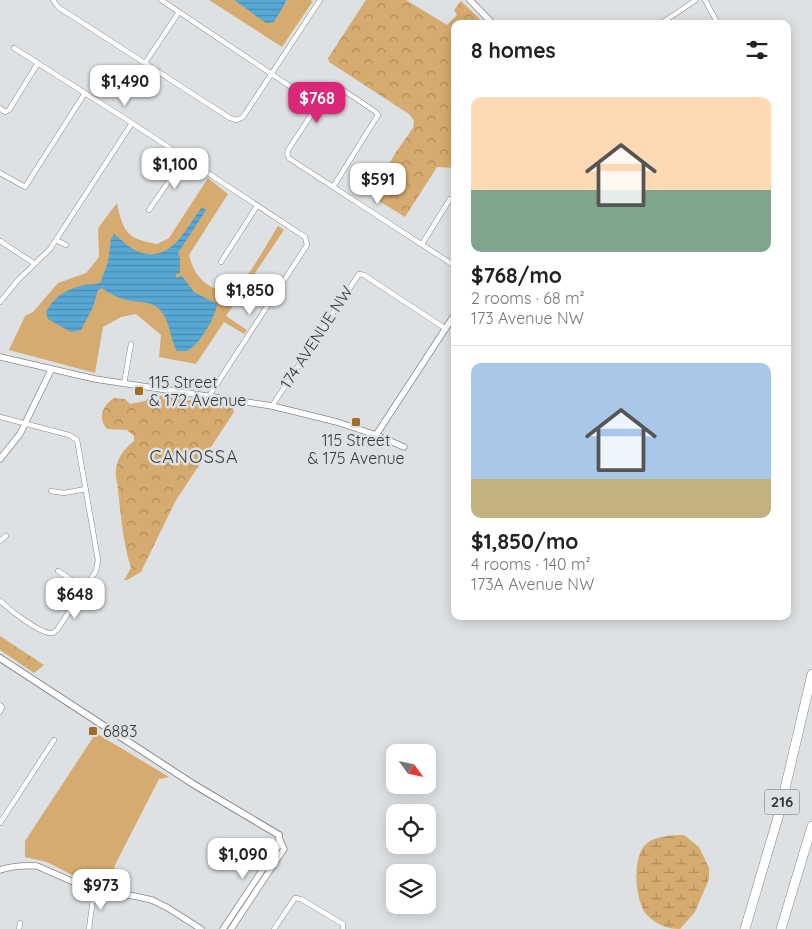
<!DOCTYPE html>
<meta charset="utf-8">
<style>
:root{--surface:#fff;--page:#f6f6f6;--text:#222;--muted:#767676;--line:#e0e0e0;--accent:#db2777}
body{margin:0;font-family:Quicksand,sans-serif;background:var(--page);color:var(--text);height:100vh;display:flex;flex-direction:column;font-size:19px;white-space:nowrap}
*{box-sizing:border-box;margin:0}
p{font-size:16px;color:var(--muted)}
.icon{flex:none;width:28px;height:28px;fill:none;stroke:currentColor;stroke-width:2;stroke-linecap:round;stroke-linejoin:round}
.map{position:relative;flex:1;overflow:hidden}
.drawer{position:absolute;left:451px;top:20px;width:340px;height:600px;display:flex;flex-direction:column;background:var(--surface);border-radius:10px;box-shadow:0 2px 12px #0003}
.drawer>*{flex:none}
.needle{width:32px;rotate:123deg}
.tools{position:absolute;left:386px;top:744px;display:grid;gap:10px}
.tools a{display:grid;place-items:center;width:50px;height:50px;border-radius:10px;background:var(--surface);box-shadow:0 2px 12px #0003;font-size:25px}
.price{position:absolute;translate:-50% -42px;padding:0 11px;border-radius:10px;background:#fff;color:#222;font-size:16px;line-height:32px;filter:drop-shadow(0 1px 2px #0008)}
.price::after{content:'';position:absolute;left:50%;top:30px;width:15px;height:11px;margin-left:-8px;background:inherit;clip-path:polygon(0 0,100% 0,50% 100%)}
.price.selected{background:var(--accent);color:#fff}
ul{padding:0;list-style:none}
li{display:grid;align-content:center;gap:10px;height:265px;padding:0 20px}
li+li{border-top:1px solid var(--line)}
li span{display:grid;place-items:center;height:155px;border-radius:10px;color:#555}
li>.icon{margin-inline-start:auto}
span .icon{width:90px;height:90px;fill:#fffc;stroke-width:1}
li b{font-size:21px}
h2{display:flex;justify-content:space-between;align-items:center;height:60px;padding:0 20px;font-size:21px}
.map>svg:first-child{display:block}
.green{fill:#d6ab6f}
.forest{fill:url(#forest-crowns)}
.wetland{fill:url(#wetland-marsh)}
.water{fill:url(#water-rules)}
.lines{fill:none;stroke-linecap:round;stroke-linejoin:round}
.minor-casing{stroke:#87898b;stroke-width:5.5}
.tertiary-casing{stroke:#87898b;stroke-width:7}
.secondary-casing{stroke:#87898b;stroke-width:8}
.motorway-casing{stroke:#87898b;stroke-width:10}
.minor{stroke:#fff;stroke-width:4.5}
.tertiary{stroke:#fff;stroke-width:5.5}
.secondary{stroke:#fff;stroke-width:6}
.motorway{stroke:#fff;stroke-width:9}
.poi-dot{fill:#9f6f23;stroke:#dee1e3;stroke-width:2}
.labels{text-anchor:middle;stroke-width:5;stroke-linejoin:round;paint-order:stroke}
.shield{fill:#dee1e3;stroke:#6b6d6e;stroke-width:1}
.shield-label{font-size:15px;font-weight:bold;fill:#3a3b3c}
.street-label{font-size:16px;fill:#3a3b3c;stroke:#dee1e3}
.poi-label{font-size:16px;fill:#3a3b3c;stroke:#dee1e3;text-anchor:start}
.neighbourhood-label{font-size:18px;letter-spacing:1px;fill:#3a3b3c;stroke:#dee1e3}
</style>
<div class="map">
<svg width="812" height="929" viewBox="0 0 812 929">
<defs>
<pattern id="forest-crowns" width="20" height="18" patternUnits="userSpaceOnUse" patternTransform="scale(1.25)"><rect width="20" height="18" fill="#d6ab6f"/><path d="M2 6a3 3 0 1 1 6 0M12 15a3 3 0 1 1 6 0" fill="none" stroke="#af8c5c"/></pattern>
<pattern id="wetland-marsh" width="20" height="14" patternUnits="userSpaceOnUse" patternTransform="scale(1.25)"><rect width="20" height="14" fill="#d6ab6f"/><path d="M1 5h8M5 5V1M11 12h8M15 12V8" fill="none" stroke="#af8c5c"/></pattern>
<pattern id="water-rules" width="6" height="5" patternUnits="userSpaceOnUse" patternTransform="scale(1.25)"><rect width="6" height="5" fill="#57a8d5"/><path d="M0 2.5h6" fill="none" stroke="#498aae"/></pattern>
</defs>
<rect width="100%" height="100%" fill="#dee1e3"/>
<!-- green -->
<path class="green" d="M209,0h25l16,11 36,-8 1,-3h23l3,1 -31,46z
M208,178l20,16 -39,61c4,14 8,23 21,31 9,6 21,6 29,-1 8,-5 32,-48 39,-59l6,4 -58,86 21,14 -3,4 -20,-12 -28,42 -37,-7 2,-22 -25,-21 -15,3 -18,10 -8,46 -86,-23 16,-34 8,-4 25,-29 28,-10 13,-16 -1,-29 19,-25c6,29 10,36 40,41l12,-6z
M96,733l73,44 -10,2 -43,84 -9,23 -29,-8 -31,-16 -22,-5v-16z"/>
<!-- forest -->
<path class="forest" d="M366,0h40l41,25 10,-10 -3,-5 7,-9 24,23h-30v144l-18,-1 -32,50 -31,-19 -1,-6 23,-40 17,-24 1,-7 -5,-7 -80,-52 -1,-4z
M156,395l76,12 2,5 -59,90 -34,70 -14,8h-3l7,-12c-8,-26 -10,-51 -13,-78 0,-6 -3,-13 -2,-20 1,-12 8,-21 18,-29v-5l-7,-6 -20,-1c-10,-11 -4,-24 7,-31l11,1 5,5 15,-3 5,-4z
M0,636l44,29 -10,8 -34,-23z"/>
<!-- wetland -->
<path class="wetland" d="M684,835l15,12 10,21v11l-14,33 -15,17c-12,0 -23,-4 -32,-13 -13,-12 -16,-55 -4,-70 8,-10 28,-11 40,-11z"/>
<!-- water -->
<path class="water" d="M234,0h53l-13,22 -8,1z
M202,207l4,3 -28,43 2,5v15l-4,1v4l6,-2 12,16 23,12c-1,12 -18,43 -31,47 -3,0 -6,0 -9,0 -8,-14 -6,-31 -19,-43 -9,-8 -20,-5 -31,-8 -9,-2 -17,-6 -25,-12l-4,2 -5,17 -12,23 -10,2 -23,-13 -2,-7c8,-16 21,-23 38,-27 6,-1 11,0 16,-2l8,-21 3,-23 3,-5c8,6 16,15 25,18 32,12 47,-24 63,-45z"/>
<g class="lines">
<!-- minor casing -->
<g class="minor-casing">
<path id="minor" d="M53,0l5,7 172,111 7,2 6,-3 77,-117
M161,0l157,105
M705,0l13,24
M660,24l36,-24
M14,48l118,75 173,114 2,8 -98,151
M145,63l34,-51
M0,108l5,4 4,-2 29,-47
M0,173l25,14 60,-94
M333,187l45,-72 -2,-3 -39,-26h-5l-5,5 -39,59c-1,4 -1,7 2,9 55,36 110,71 165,107
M149,210l36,-52
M56,240l10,5
M0,241l35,23
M422,244l28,-45 5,-1
M221,262l36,-56
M0,302l18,-22 32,-31 82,-126
M124,384l7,-40
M272,406l87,-132 5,1 82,54
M0,417l69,18 8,5 21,120 -2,11 -39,59 -4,3c-12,2 -43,-23 -53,-32
M51,491l13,2 22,-4
M0,541l6,-5
M58,571l26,17
M0,705l2,2 -2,5
M0,823l54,-83
M19,929l1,-6
M89,929l5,-38
M274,929l21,-31 6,1 42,25v5"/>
</g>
<!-- tertiary casing -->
<g class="tertiary-casing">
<path id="tertiary" d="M470,0l23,24
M0,357l95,22 177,27 65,16 39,13 28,12
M376,435l79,-121
M0,459l20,-25 31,-64
M0,870c12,-4 24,-5 37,-4l57,25 40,5 18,4 16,8 33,21
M223,929l56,-84v-10
M231,929l53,-80 -4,-9"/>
</g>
<!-- secondary casing -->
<g class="secondary-casing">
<path id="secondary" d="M0,658l193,126 86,51"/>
</g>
<!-- motorway casing -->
<g class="motorway-casing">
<path id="motorway" d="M745,929l34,-115 33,-140
M781,929l31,-103"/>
</g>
<!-- minor -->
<use href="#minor" class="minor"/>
<!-- tertiary -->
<use href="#tertiary" class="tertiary"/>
<!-- secondary -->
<use href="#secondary" class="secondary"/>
<!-- motorway -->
<use href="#motorway" class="motorway"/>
</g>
<!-- markers -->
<g class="poi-dot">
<rect x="134" y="386" width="10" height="10" rx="2.5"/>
<rect x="351" y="417" width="10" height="10" rx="2.5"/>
<rect x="88" y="726" width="10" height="10" rx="2.5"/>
</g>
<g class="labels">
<!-- shield labels -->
<rect class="shield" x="764.5" y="789.5" width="35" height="25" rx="4"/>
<g class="shield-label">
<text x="782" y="807">216</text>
</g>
<!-- street labels -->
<g class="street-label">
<text transform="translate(316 337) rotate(-57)" y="6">174 AVENUE NW</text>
</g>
<!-- poi labels -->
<g class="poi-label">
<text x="149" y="388">115 Street<tspan x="149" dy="18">&amp; 172 Avenue</tspan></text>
<text x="356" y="446" text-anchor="middle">115 Street<tspan x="356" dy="18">&amp; 175 Avenue</tspan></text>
<text x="103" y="737">6883</text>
</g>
<!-- neighbourhood labels -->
<g class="neighbourhood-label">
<text x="194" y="463">CANOSSA</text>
</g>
</g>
</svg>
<div class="tools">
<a><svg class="needle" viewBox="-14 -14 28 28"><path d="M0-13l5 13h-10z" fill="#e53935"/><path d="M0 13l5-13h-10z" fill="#767676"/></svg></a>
<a><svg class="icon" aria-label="locate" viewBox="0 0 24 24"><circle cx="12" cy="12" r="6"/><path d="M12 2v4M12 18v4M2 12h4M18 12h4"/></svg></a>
<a><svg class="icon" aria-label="layers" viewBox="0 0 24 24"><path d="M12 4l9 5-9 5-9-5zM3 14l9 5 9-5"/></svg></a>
</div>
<b class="price" style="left:125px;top:107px">$1,490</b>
<b class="price selected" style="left:317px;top:124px">$768</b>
<b class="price" style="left:175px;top:190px">$1,100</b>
<b class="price" style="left:378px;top:205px">$591</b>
<b class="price" style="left:250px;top:316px">$1,850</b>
<b class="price" style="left:75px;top:620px">$648</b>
<b class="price" style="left:243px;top:880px">$1,090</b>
<b class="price" style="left:101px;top:911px">$973</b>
<section class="drawer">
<h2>8 homes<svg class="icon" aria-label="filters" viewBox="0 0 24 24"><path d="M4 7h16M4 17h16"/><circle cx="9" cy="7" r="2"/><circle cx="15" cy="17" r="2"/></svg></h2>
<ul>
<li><span style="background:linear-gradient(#ffd9b3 60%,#7fa58c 0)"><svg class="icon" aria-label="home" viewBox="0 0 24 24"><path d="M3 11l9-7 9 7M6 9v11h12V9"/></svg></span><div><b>$768/mo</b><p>2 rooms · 68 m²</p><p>173 Avenue NW</p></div></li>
<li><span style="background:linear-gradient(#a9c7e8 75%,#c2b280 0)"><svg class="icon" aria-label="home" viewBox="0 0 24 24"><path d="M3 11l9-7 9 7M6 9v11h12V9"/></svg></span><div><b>$1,850/mo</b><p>4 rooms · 140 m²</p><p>173A Avenue NW</p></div></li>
</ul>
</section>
</div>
